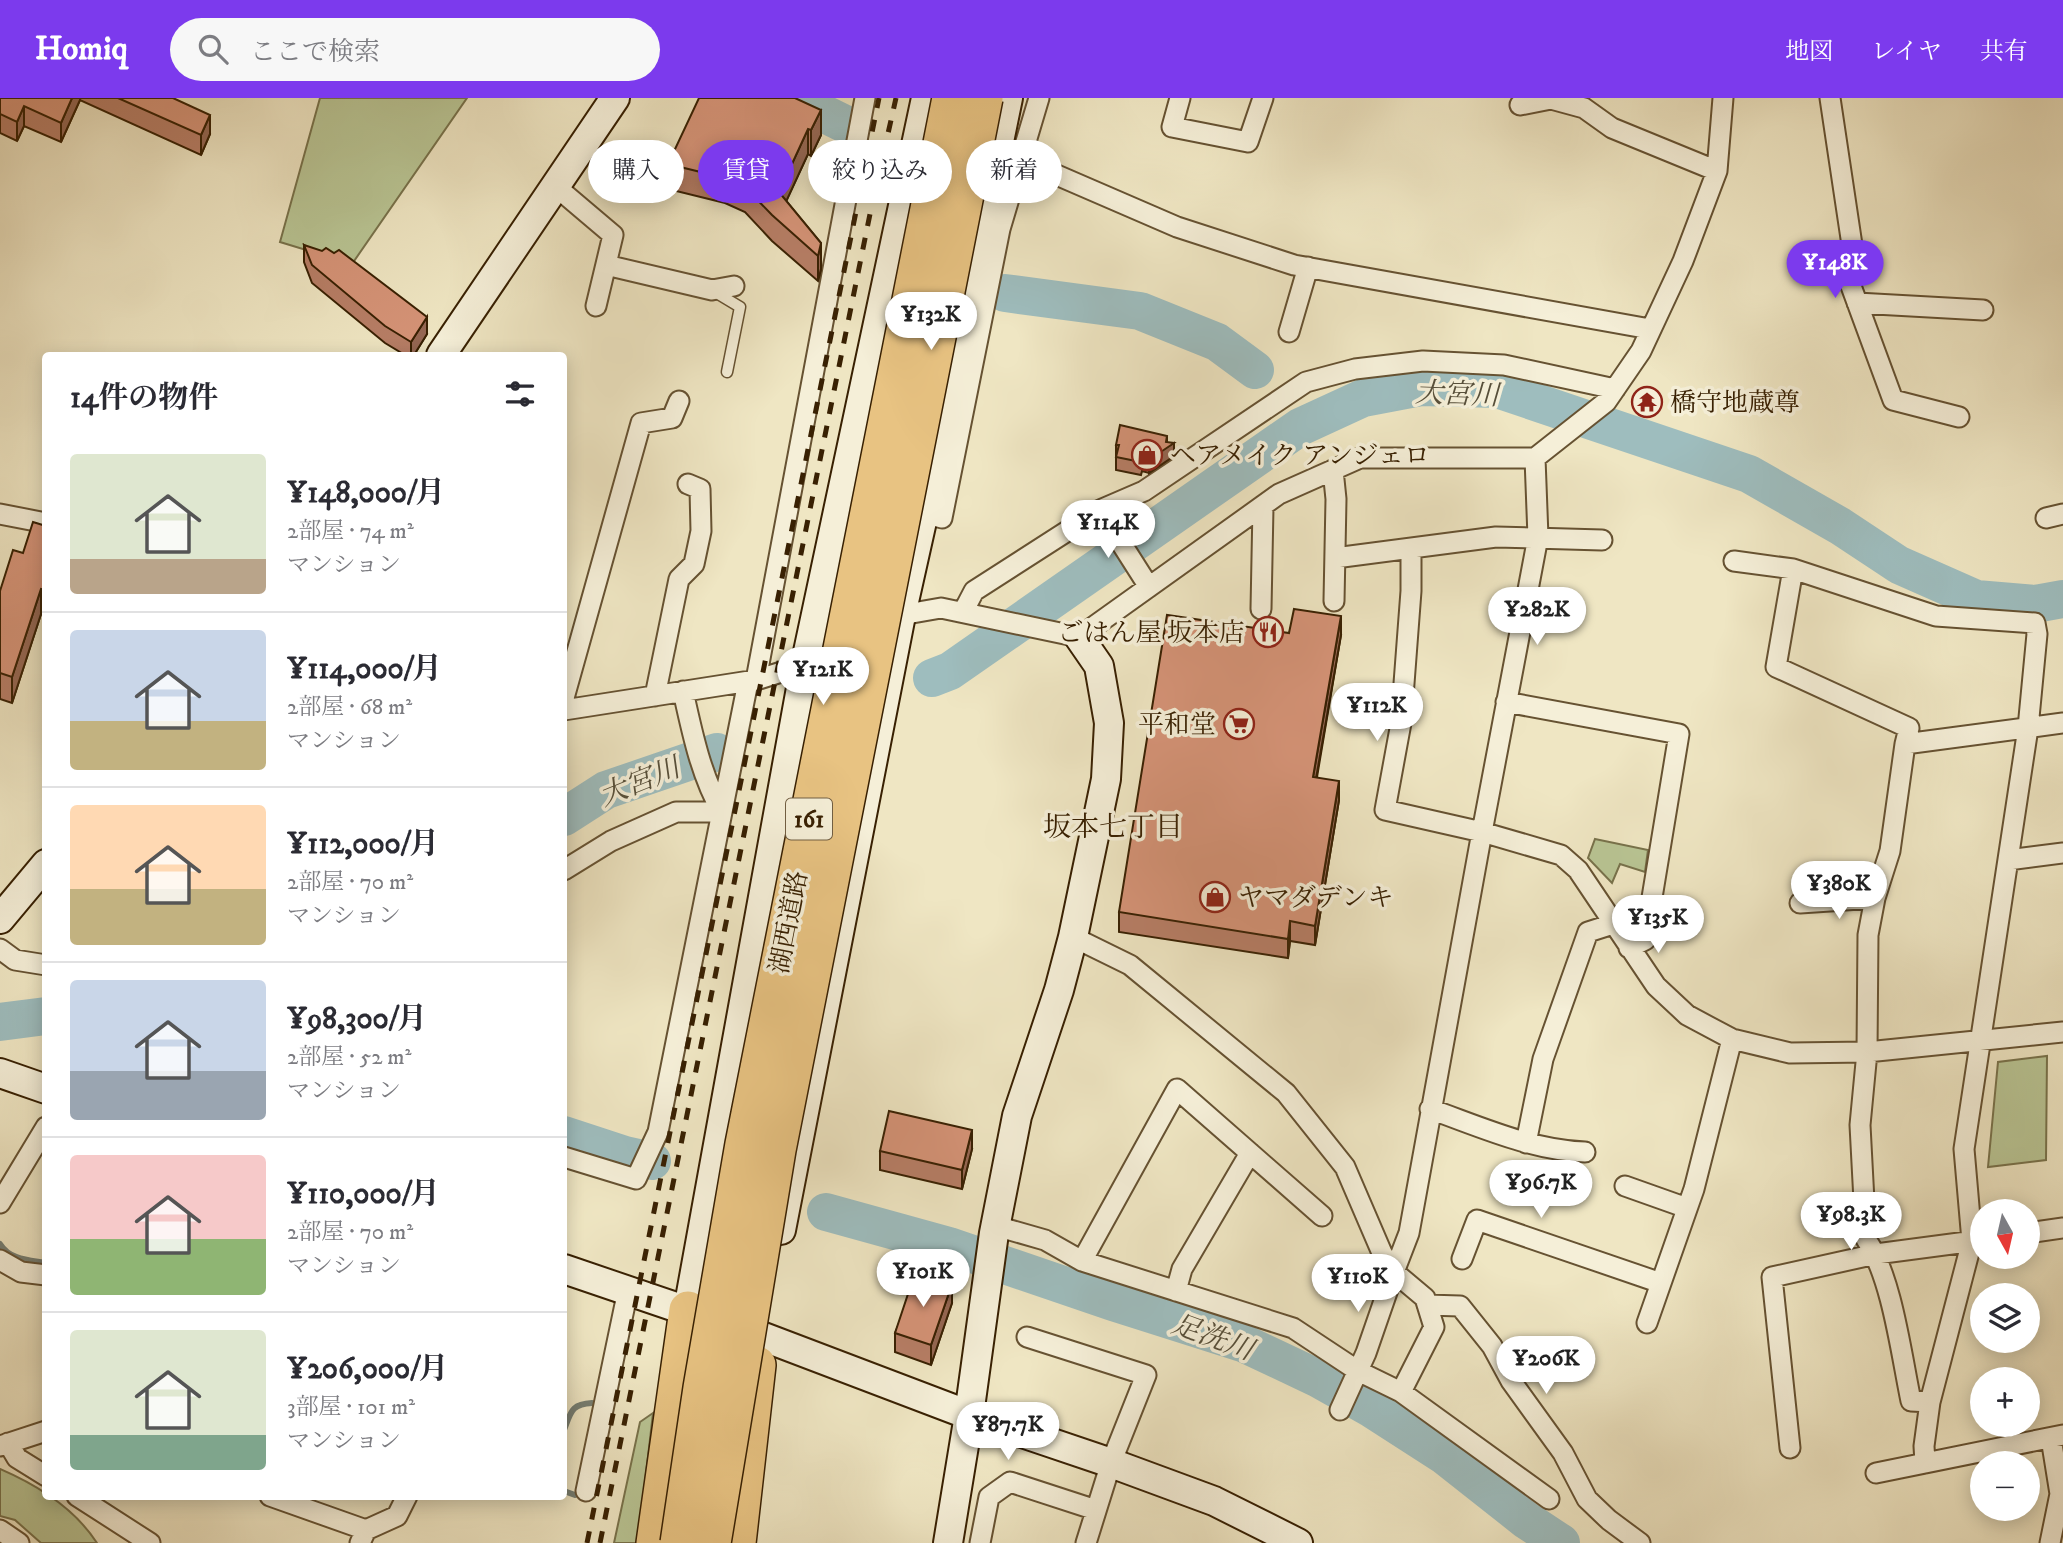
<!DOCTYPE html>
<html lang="ja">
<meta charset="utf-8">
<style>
:root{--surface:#fff;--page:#f7f7f7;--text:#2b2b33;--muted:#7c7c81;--line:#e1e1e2;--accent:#7c3aed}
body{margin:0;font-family:"IM FELL DW Pica","Noto Serif JP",serif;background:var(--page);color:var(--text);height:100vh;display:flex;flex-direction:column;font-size:26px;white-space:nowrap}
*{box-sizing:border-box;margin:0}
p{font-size:23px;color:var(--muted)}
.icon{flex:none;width:38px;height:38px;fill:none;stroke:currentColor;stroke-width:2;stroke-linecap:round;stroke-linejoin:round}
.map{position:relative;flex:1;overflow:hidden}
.drawer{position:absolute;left:42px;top:254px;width:525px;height:1148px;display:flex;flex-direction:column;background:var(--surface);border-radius:7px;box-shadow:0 4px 18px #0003}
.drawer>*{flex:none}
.guide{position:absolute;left:588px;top:42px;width:665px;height:63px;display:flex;gap:14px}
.needle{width:46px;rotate:172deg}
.controls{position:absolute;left:1970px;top:1101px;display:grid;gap:14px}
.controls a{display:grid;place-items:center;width:70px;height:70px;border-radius:50%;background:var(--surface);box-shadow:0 4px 18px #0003;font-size:35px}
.price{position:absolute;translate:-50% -60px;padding:0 16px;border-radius:24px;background:#fff;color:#222;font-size:23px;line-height:46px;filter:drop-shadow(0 2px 4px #0008)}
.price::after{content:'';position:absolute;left:50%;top:42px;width:21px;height:16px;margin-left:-10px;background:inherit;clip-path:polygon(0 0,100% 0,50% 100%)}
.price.active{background:var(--accent);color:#fff}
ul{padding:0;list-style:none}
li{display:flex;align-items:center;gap:21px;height:175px;padding:0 28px}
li+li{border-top:2px solid var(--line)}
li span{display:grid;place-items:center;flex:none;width:196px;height:140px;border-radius:7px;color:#555}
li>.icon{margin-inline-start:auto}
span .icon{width:84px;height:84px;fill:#fffc;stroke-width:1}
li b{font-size:30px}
h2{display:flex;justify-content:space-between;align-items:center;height:84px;padding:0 28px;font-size:30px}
.chip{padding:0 24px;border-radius:32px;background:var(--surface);box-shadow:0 4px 18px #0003;font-size:24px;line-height:63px}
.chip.active{background:var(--accent);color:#fff}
header{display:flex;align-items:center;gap:42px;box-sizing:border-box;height:98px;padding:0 35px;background:var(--accent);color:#fff}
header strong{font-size:33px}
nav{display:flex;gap:38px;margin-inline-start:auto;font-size:24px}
.search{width:490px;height:63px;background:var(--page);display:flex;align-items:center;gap:18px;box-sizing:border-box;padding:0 24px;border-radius:38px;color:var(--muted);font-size:26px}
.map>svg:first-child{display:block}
.green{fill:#b9c594;stroke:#78724b;stroke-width:2}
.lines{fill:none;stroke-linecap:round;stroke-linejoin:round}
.stream{stroke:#757e73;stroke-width:6}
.river{stroke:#9ebdbe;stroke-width:38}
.lane-casing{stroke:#665232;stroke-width:13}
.street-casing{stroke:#665232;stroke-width:23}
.secondary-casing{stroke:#382002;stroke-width:32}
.highway-casing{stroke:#382002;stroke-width:40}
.lane{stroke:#f5efd8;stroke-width:10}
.street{stroke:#f5efd8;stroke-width:19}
.secondary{stroke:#f5efd8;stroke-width:28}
.highway{stroke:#e8c382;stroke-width:37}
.rail{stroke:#382002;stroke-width:5;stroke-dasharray:12 12;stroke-linecap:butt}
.highway-bridge-casing{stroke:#382002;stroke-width:40;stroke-linecap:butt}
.highway-bridge{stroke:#e8c382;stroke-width:37}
.wall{fill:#b77e66;stroke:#382002;stroke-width:2}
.shaded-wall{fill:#956753;stroke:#382002;stroke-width:2}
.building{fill:#d59377;stroke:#382002;stroke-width:2}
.labels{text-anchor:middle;stroke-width:7;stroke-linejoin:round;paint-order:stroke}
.shield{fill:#f5efd8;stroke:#715e42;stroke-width:2}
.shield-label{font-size:24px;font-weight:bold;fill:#382002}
.poi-label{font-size:26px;fill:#382002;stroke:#f5efd8;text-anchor:start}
.street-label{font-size:26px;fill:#382002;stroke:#f5efd8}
.water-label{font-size:28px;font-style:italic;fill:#574f3a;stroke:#f5efd8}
.neighbourhood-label{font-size:28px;fill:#382002;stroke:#f5efd8}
</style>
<header>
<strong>Homiq</strong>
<div class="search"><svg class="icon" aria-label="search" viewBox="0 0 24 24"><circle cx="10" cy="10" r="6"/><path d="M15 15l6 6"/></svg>ここで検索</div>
<nav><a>地図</a><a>レイヤ</a><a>共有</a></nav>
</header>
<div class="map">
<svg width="2063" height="1445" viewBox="0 0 2063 1445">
<rect width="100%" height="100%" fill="#efe6c3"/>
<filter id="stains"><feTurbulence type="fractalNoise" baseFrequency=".00286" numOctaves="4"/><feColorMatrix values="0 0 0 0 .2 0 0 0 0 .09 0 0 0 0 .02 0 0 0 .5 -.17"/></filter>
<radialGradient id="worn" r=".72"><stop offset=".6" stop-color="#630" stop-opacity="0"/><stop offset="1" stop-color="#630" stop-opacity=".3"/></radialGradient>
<!-- green -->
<path class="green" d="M320,0h147l-115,166 -72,-22z
M1595,741l53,11 -3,22 -25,-8 -8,19 -24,-25z
M2047,958l-1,104 -58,7 10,-105z
M653,1315l-15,130h-24l26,-121z
M0,1371c37,16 75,40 97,74h-56l-26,-23 -15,-4z"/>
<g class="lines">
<!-- stream -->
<path class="stream" d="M0,1146c10,16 29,16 46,19
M564,1332c7,-18 7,-26 28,-27
M564,1393l11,4"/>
<!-- river -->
<path class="river" d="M792,0l59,29
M1005,195l135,18 77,31 38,28
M932,580l18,-7 350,-244 63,-29 58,-11 76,2 252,85 91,52 59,39 77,34 59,5 28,-5
M564,719l42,-27 111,-38
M0,924l46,-6
M564,1037l61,20 27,6
M826,1114l123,34 164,56 132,42 72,34 55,31 73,47 81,64 35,23"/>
<!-- lane casing -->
<g class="lane-casing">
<path id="lane" d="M715,194l25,15 -13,65"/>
</g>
<!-- street casing -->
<g class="street-casing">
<path id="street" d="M1180,0l-8,29 76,15 15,-44
M1830,0l22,147 -1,41 42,114 66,17
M1520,7l31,-6 33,9 28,20 105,43
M1022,62l155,67 117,38 356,64
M554,87l59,50 -17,71
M606,167l106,25 22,-4
M1857,205l126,7
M1289,234l19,-65
M1333,372l3,29 -2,102
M1100,412l49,77
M923,415l19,5 58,-289 39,-131
M0,416l46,9
M2046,420l17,-4
M1411,450v43l-10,132 -16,87 97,22 79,23 17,15 78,116 31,29 45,24 58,14 77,-1 196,-20
M1335,460l161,-21 106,3
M1734,463l59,8 143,47 99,7 2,11 -9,94 -64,421 8,92 -42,161 -6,44 1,17
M1793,471l-17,98 133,61 -4,16
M1261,511l2,-102
M963,514l11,-21 126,-81 44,-19 162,-109 49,-13 68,-8 81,4 111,24
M892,522l9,-5 40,-7 138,29 200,-143 81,-36h175l71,-56 35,-51 42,-90 34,-90 6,-73
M756,582l109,-582
M655,598l24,-117 15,-15 7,-33 -1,-42 -12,-5
M564,600l77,-275 31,-5 7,-17
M1506,604l173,32 -34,206 -16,8
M564,612l192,-30 57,-18
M2008,762l55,-7
M564,772l47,-29 65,-29h46c-21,-36 -30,-80 -39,-121
M1800,805l75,-5
M1073,839l57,28 156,128 59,74 37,86 12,19 15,-39 73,-401 56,-295 -3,-79
M0,851l15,11 31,5
M1430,1011c51,18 101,41 155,43
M1526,1045l17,-84 45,-127 25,-8
M564,1059l72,22 22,-47 90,-450
M1625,1088l62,22
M0,1105l46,-76
M996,1128l49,14 37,21 211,67 65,43 43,21 148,107
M2028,1135l35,-5
M1462,1161l15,-39 184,63
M0,1162l21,12 25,3
M1082,1163l95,-172 145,127
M1176,1193l6,-22 68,-116
M1427,1207l33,1 32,40 19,35 52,72 24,46 22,21 31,23
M1647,1225l47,-134 38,-150
M1027,1239l119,38 -35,88 -25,80
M1930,1304l-19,-1c-10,-48 -19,-123 -45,-162l-6,-114 7,-73 1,-117 7,-37 15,-47 15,-107 158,-21
M1340,1312l26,-57 28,-81 31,26 9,29 -33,65
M8,1345l9,15 29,18
M0,1348l46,-15
M1790,1350l-18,-171 104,-23 106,-14
M1876,1375l187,-38
M586,1393l42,-201
M77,1398l73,47
M270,1398l96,34
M0,1432l19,13
M360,1445l6,-13 31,-14 10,-20
M980,1445l9,-46 21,-15 86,28
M2050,1445l10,-49 -9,-56"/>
</g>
<!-- secondary casing -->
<g class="secondary-casing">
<path id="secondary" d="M441,257l174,-257
M0,821l46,-55
M0,975l46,16
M781,1132l120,-615 38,-170 26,-138 43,-209
M564,1171l197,67 208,79 142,48 103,38 84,42
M688,1212l117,-644 121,-568
M948,1445l21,-128 25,-182 23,-117 42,-126 14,-53 33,-158 3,-56 -10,-57 -20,-29"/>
</g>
<!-- highway casing -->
<g class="highway-casing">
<path id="highway" d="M655,1445l33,-233
M737,1445l20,-178"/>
</g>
<!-- lane -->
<use href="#lane" class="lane"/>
<!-- street -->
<use href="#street" class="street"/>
<!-- secondary -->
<use href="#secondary" class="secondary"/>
<!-- highway -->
<use href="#highway" class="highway"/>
<!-- rail -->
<path class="rail" d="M587,1445l292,-1445
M600,1445l271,-1334 25,-111"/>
<!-- highway-bridge casing -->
<g class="highway-bridge-casing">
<path id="highway-bridge" d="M679,1445l23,-155 42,-244 207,-1046
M712,1445l65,-393 207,-1052"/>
</g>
<!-- highway-bridge -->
<use href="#highway-bridge" class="highway-bridge"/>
</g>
<!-- wall -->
<path class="wall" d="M0,0h173l37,36 -9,21 -121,-55 -19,42 -37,-16 -7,15 -17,-8z
M821,12v25l-10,21 -3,-2 -22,47 35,42v26l-3,12 -46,-40 -27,-29 -20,-9 -57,-14v-25z
M304,147l123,89 -13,21h-9l-20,-12 -73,-60 -8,-21z
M1167,344l7,14 -25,17 -7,-2 -1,4 -25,-5v-25z
M46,428v90l-5,-2 -29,89 -12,-4v-108l23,-38z
M1289,535l52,2 -24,142 22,23 -24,145 -25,-4 -2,17 -169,-26v-20z
M972,1051l-10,40 -82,-19v-19z
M917,1183l35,22 -21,62 -36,-13v-19z"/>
<!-- shaded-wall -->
<path class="shaded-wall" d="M72,0h8v2l-19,42v-19z
M24,8v20l-7,15v-19z
M821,12v25l-10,21v-26z
M210,17v19l-9,21v-20z
M808,31v25l-29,63v-25z
M821,145v26l-3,12v-25z
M427,219v17l-13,21h-3v-13z
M1167,338v11l7,-4v13l-25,17v-13l17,-18z
M41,491v25l-29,89v-26z
M1341,518v19l-28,161v-19z
M1339,683v19l-24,145v-19z
M1290,823v20l-2,17v-19z
M972,1032v19l-10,40v-19z
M952,1186v19l-21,62v-20z"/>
<!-- building -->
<path class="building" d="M0,0h72l-11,25 -37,-17 -7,16 -17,-8z
M118,0h55l37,17 -9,20z
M699,0h96l26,12 -10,20 -3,-1 -29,63 42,51 -3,13 -46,-41 -27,-28 -20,-9 -57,-14z
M304,147l18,6 4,-3 8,5 5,-3 88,67 -16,25 -26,-16 -73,-61z
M1120,327l47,11 -1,6 8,1 -25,17 -7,-2 -1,4 -25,-5 3,-12h-3z
M33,424l13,4v64l-5,-1 -29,88 -12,-4v-82l13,-41 10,3z
M1294,511l47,7 -28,161 26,4 -24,145 -25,-5 -2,18 -169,-27 48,-297 122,18z
M889,1013l83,19 -10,40 -82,-19z
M920,1175l32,11 -21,61 -36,-12 18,-54 4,2z"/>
<!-- icons -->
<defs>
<g id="temple-ring" transform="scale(1.575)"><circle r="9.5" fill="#f5efd8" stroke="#8f2418" stroke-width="1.5"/><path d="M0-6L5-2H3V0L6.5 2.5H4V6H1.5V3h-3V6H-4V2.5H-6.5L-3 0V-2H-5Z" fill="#8f2418"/></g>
<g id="shop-ring" transform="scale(1.575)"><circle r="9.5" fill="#f5efd8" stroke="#8f2418" stroke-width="1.5"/><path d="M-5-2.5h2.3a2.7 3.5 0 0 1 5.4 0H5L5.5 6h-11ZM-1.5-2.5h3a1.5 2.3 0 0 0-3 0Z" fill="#8f2418"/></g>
<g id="restaurant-ring" transform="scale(1.575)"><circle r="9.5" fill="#f5efd8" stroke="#8f2418" stroke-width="1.5"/><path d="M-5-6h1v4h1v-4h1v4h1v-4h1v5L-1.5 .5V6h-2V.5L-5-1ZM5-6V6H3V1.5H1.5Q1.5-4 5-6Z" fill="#8f2418"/></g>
<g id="supermarket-ring" transform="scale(1.575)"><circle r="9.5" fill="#f5efd8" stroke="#8f2418" stroke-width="1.5"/><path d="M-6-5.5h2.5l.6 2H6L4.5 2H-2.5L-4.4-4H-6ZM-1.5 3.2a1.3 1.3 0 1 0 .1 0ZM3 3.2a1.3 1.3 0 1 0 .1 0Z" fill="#8f2418"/></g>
</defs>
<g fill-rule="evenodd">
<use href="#temple-ring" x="1647" y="304"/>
<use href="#shop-ring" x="1147" y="357"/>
<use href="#restaurant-ring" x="1268" y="534"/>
<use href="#supermarket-ring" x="1239" y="626"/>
<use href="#shop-ring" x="1215" y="799"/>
</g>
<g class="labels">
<!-- shield labels -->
<rect class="shield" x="786" y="700.5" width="46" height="41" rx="5"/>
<g class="shield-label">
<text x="809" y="729">161</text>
</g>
<!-- poi labels -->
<g class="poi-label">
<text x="1670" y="313">橋守地蔵尊</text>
<text x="1170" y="366">ヘアメイク アンジェロ</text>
<text x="1245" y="543" text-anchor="end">ごはん屋 坂本店</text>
<text x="1216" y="635" text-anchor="end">平和堂</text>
<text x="1238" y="808">ヤマダデンキ</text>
</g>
<!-- street labels -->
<g class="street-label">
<text transform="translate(788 824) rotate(-79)" y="9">湖西道路</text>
</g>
<!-- water labels -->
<g class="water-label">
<text transform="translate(1457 295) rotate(2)" y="10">大宮川</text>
<text transform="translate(639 683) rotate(-22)" y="10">大宮川</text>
<text transform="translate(1213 1238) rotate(20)" y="10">足洗川</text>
</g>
<!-- neighbourhood labels -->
<g class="neighbourhood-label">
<text x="1113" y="738">坂本七丁目</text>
</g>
</g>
<rect width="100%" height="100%" filter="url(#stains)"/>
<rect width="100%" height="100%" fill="url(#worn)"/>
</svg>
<div class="controls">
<a><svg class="needle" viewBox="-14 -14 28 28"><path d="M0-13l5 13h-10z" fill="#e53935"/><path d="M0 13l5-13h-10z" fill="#7c7c81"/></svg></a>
<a><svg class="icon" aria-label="layers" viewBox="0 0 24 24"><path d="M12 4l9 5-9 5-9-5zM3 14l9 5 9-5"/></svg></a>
<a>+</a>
<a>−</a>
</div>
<b class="price active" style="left:1835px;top:202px">¥148K</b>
<b class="price" style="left:931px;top:254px">¥132K</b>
<b class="price" style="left:1108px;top:462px">¥114K</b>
<b class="price" style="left:1537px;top:549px">¥282K</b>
<b class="price" style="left:823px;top:609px">¥121K</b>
<b class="price" style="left:1377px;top:645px">¥112K</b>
<b class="price" style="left:1839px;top:823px">¥380K</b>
<b class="price" style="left:1658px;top:857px">¥135K</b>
<b class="price" style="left:1541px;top:1122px">¥96.7K</b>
<b class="price" style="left:1851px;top:1154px">¥98.3K</b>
<b class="price" style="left:923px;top:1211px">¥101K</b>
<b class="price" style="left:1358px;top:1216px">¥110K</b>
<b class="price" style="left:1546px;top:1298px">¥206K</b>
<b class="price" style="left:1008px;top:1364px">¥87.7K</b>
<div class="guide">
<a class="chip">購入</a>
<a class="chip active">賃貸</a>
<a class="chip">絞り込み</a>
<a class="chip">新着</a>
</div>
<section class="drawer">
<h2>14件の物件<svg class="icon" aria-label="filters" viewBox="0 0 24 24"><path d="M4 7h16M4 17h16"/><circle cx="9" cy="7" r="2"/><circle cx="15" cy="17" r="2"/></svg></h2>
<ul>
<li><span style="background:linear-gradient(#dfe7d0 75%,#b9a48a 0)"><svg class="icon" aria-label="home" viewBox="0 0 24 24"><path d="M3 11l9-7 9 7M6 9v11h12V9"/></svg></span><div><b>¥148,000/月</b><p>2部屋 · 74 m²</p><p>マンション</p></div></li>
<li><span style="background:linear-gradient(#c9d6e8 65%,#c2b280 0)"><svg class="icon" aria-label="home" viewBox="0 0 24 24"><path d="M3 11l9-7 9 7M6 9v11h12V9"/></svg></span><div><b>¥114,000/月</b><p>2部屋 · 68 m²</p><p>マンション</p></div></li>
<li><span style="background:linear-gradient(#ffd9b3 60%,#c2b280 0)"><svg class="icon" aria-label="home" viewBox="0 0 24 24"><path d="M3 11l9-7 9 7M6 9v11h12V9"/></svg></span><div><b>¥112,000/月</b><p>2部屋 · 70 m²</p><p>マンション</p></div></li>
<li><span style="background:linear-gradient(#c9d6e8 65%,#9aa5b1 0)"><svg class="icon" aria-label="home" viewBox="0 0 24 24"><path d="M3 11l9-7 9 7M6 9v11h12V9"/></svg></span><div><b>¥98,300/月</b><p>2部屋 · 52 m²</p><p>マンション</p></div></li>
<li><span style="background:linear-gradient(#f6c9c9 60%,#8fb573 0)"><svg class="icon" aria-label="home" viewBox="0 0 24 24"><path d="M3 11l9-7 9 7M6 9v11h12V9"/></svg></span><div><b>¥110,000/月</b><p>2部屋 · 70 m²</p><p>マンション</p></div></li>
<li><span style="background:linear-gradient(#dfe7d0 75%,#7fa58c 0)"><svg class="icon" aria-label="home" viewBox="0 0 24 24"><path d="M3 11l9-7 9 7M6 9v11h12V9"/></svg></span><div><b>¥206,000/月</b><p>3部屋 · 101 m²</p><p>マンション</p></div></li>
</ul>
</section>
</div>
